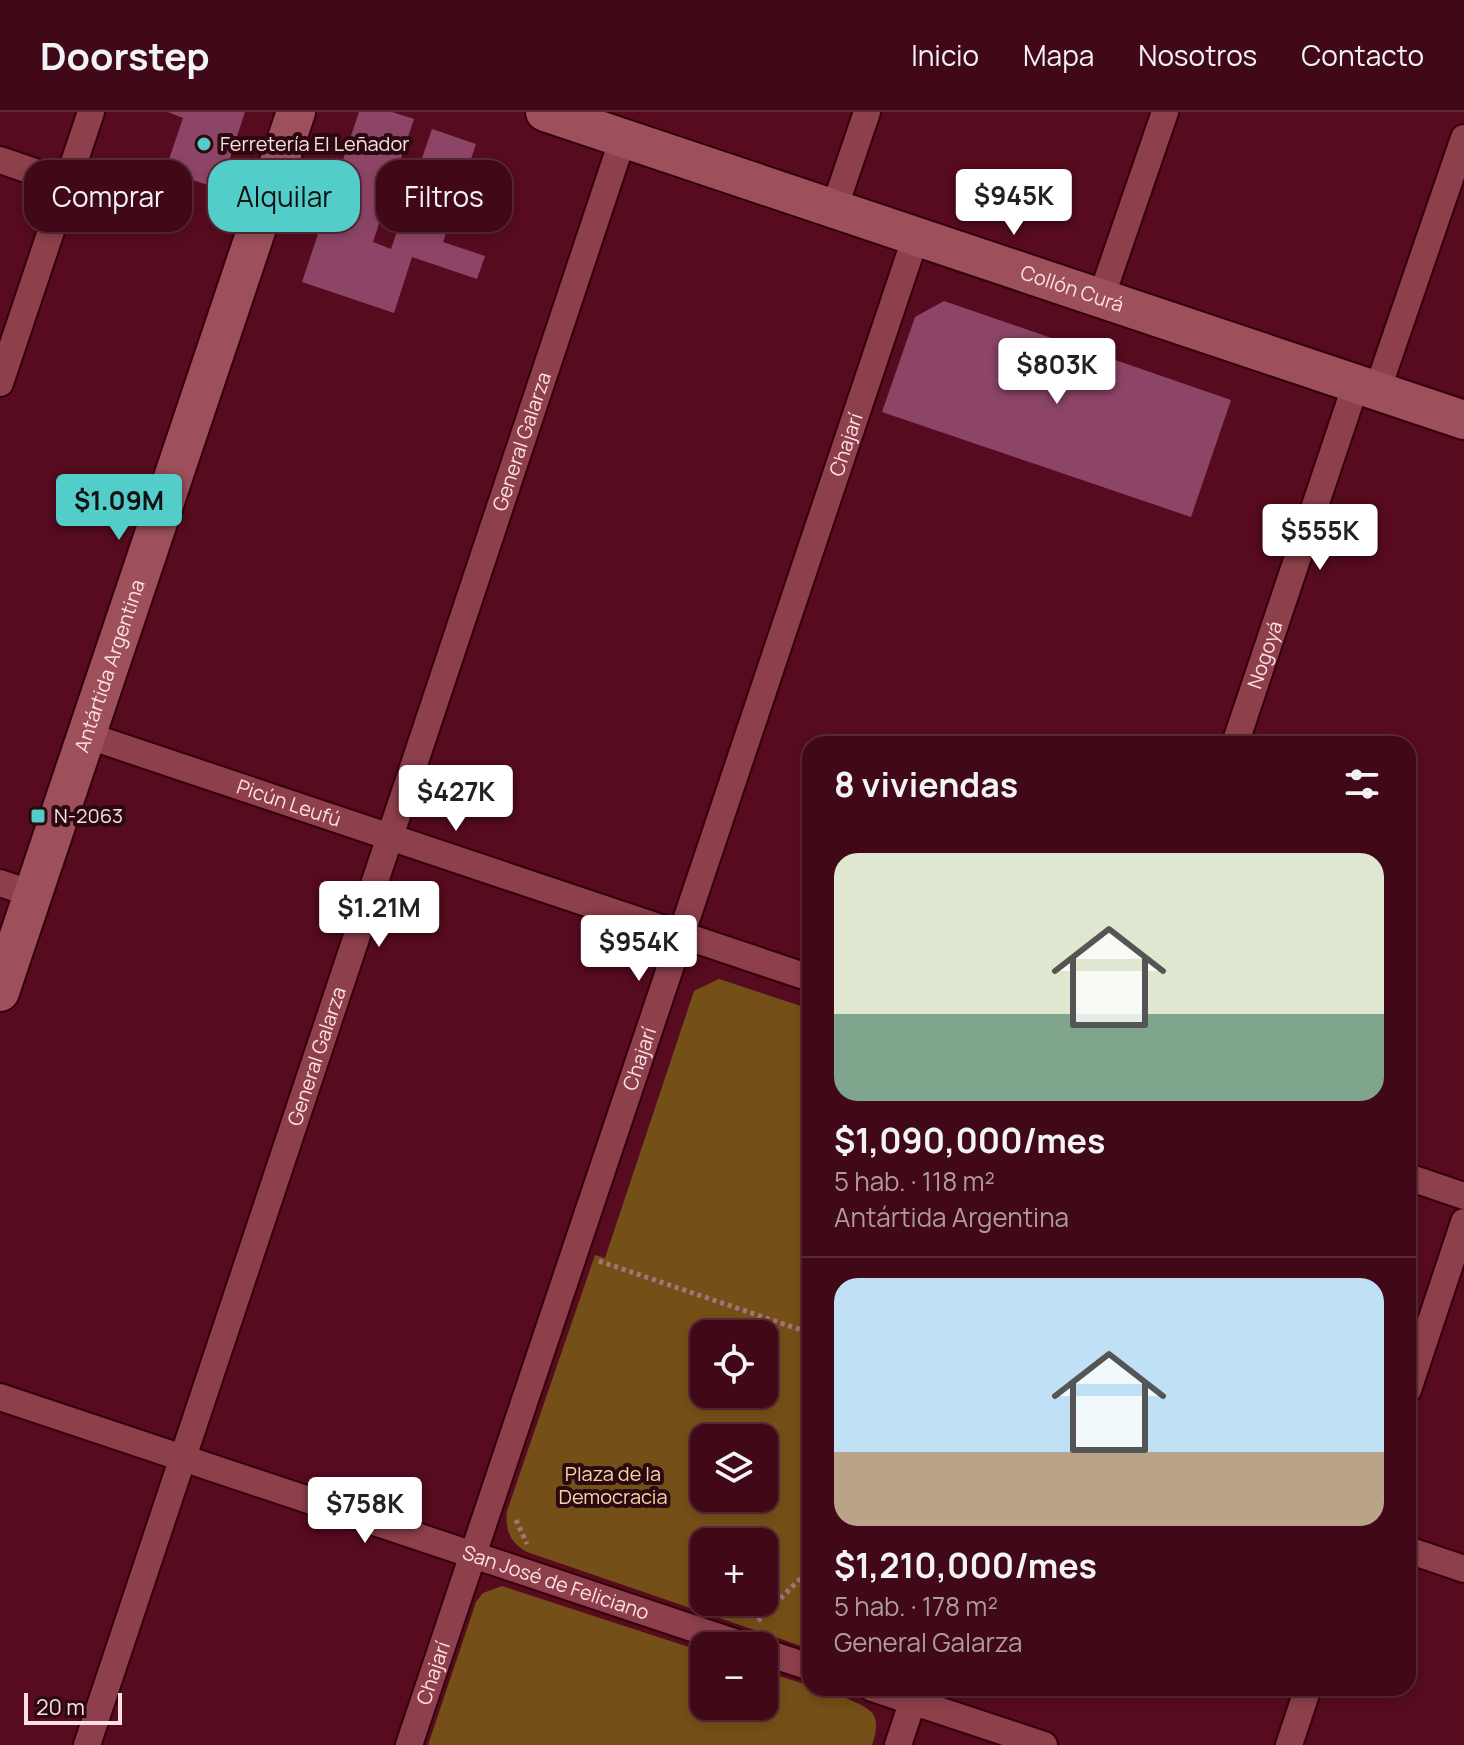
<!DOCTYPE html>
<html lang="es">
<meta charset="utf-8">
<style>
:root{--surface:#410817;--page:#4c1624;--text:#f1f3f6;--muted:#ae9aa1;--line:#5a2936;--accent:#53cdc9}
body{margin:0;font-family:Manrope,sans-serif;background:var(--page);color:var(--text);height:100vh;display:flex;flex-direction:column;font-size:30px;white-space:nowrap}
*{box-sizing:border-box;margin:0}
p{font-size:26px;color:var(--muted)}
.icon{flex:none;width:44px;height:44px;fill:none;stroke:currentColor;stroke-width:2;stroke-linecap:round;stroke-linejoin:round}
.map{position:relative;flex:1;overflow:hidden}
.sheet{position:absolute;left:802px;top:624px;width:614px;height:960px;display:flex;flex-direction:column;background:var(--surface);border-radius:24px;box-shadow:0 4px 12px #0003,0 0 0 2px var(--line)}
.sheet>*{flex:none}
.hud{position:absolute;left:24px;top:48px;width:658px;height:72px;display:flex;gap:16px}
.controls{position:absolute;left:690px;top:1208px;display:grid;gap:16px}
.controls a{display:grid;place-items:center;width:88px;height:88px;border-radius:16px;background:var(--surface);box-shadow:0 4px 12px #0003,0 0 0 2px var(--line);font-size:40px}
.scale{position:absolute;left:24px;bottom:20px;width:98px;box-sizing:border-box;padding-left:8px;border:4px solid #fcdfe2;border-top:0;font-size:22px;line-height:28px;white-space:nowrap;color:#fcdfe2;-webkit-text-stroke:6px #2a0a10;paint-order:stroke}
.price{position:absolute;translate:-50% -68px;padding:0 18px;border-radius:8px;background:#fff;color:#222;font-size:26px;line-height:52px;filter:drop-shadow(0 2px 4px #0008)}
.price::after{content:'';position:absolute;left:50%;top:48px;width:24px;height:18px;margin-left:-12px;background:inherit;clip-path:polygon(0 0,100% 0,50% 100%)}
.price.active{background:var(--accent);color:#111}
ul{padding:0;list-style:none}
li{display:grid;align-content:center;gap:16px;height:424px;padding:0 32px}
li+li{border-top:2px solid var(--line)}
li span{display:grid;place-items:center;height:248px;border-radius:24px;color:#555}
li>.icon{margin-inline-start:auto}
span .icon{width:144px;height:144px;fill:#fffc;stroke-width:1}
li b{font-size:34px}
h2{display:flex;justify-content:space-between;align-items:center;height:96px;padding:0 32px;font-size:34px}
.tag{padding:0 28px;border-radius:24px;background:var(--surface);box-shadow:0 4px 12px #0003,0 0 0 2px var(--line);font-size:28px;line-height:72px}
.tag.active{background:var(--accent);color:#111}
header{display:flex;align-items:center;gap:48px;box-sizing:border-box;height:112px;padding:0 40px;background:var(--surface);border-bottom:2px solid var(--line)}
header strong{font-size:38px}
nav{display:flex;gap:44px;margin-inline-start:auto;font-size:28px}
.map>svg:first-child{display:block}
.green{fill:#754f18;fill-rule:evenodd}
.building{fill:#8d4567}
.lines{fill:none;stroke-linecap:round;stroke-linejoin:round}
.minor-casing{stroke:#33000b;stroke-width:30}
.secondary-casing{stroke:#33000b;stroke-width:42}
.path{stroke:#a7727d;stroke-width:5;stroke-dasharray:4 4;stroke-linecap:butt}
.minor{stroke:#8e3f4c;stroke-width:26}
.secondary{stroke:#9d505c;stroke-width:38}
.poi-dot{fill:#53cdc9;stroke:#2a0a10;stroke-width:3}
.labels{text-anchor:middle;stroke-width:8;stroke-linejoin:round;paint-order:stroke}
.poi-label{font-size:20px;fill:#fcdfe2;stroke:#2a0a10;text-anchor:start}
.street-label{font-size:20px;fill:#fcdfe2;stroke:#2a0a10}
.park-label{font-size:20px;fill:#fad4a5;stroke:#2a0a10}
</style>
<header>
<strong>Doorstep</strong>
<nav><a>Inicio</a><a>Mapa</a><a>Nosotros</a><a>Contacto</a></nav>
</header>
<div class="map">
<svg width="1464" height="1633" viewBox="0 0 1464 1633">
<rect width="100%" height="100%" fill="#570b1f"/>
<!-- green -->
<path class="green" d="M719,867l91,30v640l-283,-97c-17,-9 -22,-22 -20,-41l88,-256 10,3 89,-267zM704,1222h60v60h-60zM764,1326v60h-60v-60zM704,1430h60v60h-60z
M502,1474l202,66v54h60v-34c21,6 100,27 109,42 6,9 2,22 -1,31h-444l48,-143 7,-9z"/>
<!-- building -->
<path class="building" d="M168,0h77l-25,77 -55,-18 18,-53z
M359,0h33l22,7 -41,123 18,7 41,-120 44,15 -33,98 42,14 -8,23 -65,-22 -18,56 -92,-31z
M944,189l287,99 -40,117 -309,-105 33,-95z"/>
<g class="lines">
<!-- minor casing -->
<g class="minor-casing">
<g id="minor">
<path d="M0,48l67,23"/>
<path d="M834,97l33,-97"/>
<path d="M1101,186l64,-186"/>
<path d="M0,271l91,-271"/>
<path d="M1377,279l87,-253"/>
<path id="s1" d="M86,623l724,243"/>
<path id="s2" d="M1235,632l121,-360"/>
<path d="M0,771l33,11"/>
<path d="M1408,1065l56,19"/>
<path d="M1408,1278l56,-168"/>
<path id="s3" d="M0,1285l746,249"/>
<path d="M1408,1438l56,19"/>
<path d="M764,1540l46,15"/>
<path d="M872,1576l172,57"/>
<path id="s4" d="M87,1633l536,-1607"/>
<path id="s5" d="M409,1633l507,-1509"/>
<path d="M898,1633l19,-57"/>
<path d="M1289,1633l19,-57"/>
</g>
</g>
<!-- secondary casing -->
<g class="secondary-casing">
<g id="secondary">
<path id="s6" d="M545,0l919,308"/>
<path id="s7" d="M0,880l296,-880"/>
</g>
</g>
<!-- path -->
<path class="path" d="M599,1149l211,72
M516,1408l11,24
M758,1509l52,-52"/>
<!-- minor -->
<use href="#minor" class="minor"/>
<!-- secondary -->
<use href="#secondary" class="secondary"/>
</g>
<!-- markers -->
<g class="poi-dot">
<circle cx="204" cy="32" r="8"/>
<rect x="30" y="696" width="16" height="16" rx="4"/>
</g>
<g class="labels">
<!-- poi labels -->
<g class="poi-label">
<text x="220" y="39">Ferretería El Leñador</text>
<text x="54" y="711">N-2063</text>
</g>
<!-- street labels -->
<g class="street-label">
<text dy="7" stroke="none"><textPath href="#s6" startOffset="556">Collón Curá</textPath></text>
<text dy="7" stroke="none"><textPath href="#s4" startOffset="1374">General Galarza</textPath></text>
<text dy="7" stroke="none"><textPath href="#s5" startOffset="1372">Chajarí</textPath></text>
<text dy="7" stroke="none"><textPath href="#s2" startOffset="94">Nogoyá</textPath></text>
<text dy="7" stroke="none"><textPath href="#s7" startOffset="344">Antártida Argentina</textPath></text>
<text dy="7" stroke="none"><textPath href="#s1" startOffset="214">Picún Leufú</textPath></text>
<text dy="7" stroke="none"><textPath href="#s4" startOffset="726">General Galarza</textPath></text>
<text dy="7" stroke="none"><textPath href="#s5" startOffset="724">Chajarí</textPath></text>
<text dy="7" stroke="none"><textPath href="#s3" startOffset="586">San José de Feliciano</textPath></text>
<text dy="7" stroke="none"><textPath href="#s5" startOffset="76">Chajarí</textPath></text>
</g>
<!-- park labels -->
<g class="park-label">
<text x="613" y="1369">Plaza de la<tspan x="613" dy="23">Democracia</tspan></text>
</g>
</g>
</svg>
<div class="controls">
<a><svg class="icon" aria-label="locate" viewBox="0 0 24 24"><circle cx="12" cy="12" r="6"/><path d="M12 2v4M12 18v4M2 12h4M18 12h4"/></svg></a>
<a><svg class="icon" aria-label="layers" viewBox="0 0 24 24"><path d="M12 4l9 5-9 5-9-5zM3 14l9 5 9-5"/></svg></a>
<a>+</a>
<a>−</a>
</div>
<div class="scale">20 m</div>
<b class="price" style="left:1014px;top:125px">$945K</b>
<b class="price" style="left:1057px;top:294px">$803K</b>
<b class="price active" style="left:119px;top:430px">$1.09M</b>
<b class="price" style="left:1320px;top:460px">$555K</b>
<b class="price" style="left:456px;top:721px">$427K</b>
<b class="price" style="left:379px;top:837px">$1.21M</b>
<b class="price" style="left:639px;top:871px">$954K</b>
<b class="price" style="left:365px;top:1433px">$758K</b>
<div class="hud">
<a class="tag">Comprar</a>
<a class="tag active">Alquilar</a>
<a class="tag">Filtros</a>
</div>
<section class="sheet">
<h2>8 viviendas<svg class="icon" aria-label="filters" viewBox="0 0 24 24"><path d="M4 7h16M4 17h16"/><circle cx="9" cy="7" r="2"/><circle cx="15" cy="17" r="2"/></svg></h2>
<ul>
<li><span style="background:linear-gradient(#dfe7d0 65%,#7fa58c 0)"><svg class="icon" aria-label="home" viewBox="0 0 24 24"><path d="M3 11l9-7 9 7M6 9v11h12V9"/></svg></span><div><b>$1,090,000/mes</b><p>5 hab. · 118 m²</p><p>Antártida Argentina</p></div></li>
<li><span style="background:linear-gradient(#bfe0f5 70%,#b9a48a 0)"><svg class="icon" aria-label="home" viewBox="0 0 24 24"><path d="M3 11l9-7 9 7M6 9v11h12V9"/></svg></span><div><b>$1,210,000/mes</b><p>5 hab. · 178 m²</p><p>General Galarza</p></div></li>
</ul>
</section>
</div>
